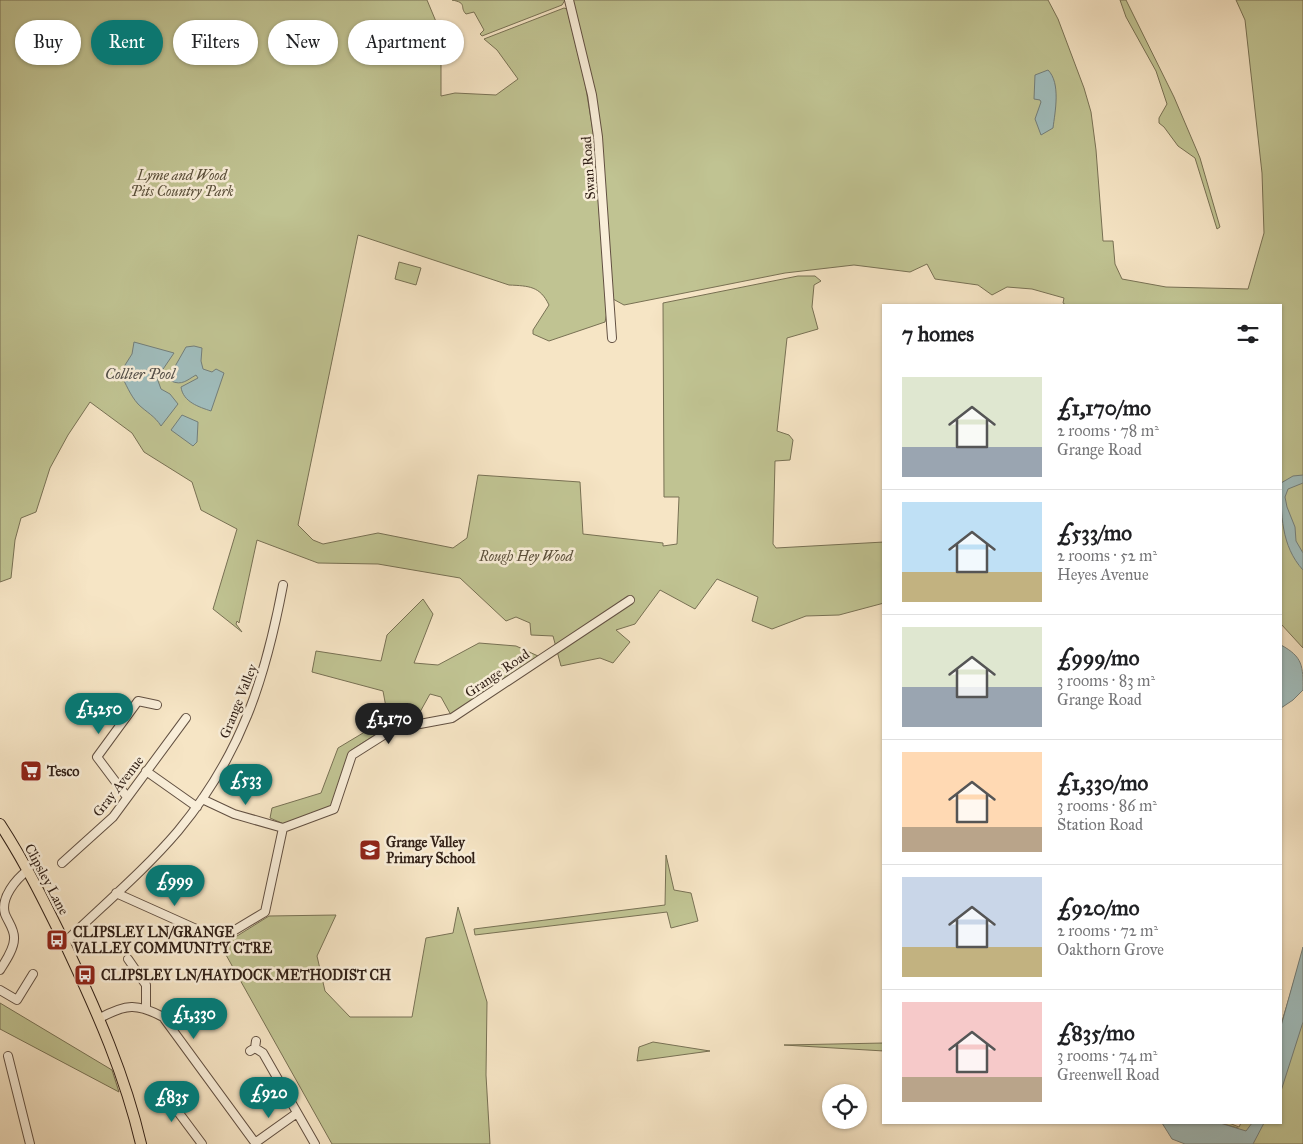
<!DOCTYPE html>
<meta charset="utf-8">
<style>
:root{--surface:#fff;--page:#f2f2f2;--text:#202124;--muted:#757577;--line:#e0e0e0;--accent:#0f766e}
body{margin:0;font-family:"IM FELL Great Primer",serif;background:var(--page);color:var(--text);height:100vh;display:flex;flex-direction:column;font-size:19px;white-space:nowrap}
*{box-sizing:border-box;margin:0}
p{font-size:16px;color:var(--muted)}
.icon{flex:none;width:28px;height:28px;fill:none;stroke:currentColor;stroke-width:2;stroke-linecap:round;stroke-linejoin:round}
.map{position:relative;flex:1;overflow:hidden}
.details{position:absolute;left:882px;top:304px;width:400px;height:820px;display:flex;flex-direction:column;background:var(--surface);border-radius:0px;box-shadow:0 1px 4px #0004}
.details>*{flex:none}
.guide{position:absolute;left:15px;top:20px;width:475px;height:45px;display:flex;gap:10px}
.controls{position:absolute;left:822px;top:1084px;display:grid;gap:10px}
.controls a{display:grid;place-items:center;width:45px;height:45px;border-radius:50%;background:var(--surface);box-shadow:0 1px 4px #0004;font-size:25px}
.price{position:absolute;translate:-50% -42px;padding:0 11px;border-radius:18px;background:var(--accent);color:#fff;font-size:16px;line-height:32px;filter:drop-shadow(0 1px 2px #0008)}
.price::after{content:'';position:absolute;left:50%;top:30px;width:15px;height:11px;margin-left:-8px;background:inherit;clip-path:polygon(0 0,100% 0,50% 100%)}
.price.current{background:#222;color:#fff}
ul{padding:0;list-style:none}
li{display:flex;align-items:center;gap:15px;height:125px;padding:0 20px}
li+li{border-top:1px solid var(--line)}
li span{display:grid;place-items:center;flex:none;width:140px;height:100px;border-radius:0px;color:#555}
li>.icon{margin-inline-start:auto}
span .icon{width:60px;height:60px;fill:#fffc;stroke-width:1}
li b{font-size:21px}
h2{display:flex;justify-content:space-between;align-items:center;height:60px;padding:0 20px;font-size:21px}
.pill{padding:0 18px;border-radius:22px;background:var(--surface);box-shadow:0 1px 4px #0004;font-size:18px;line-height:45px}
.pill.current{background:var(--accent);color:#fff}
.map>svg:first-child{display:block}
.green{fill:#c0c392;stroke:#787154}
.water{fill:#a0bdbd;stroke:#737e7a}
.lines{fill:none;stroke-linecap:round;stroke-linejoin:round}
.minor-casing{stroke:#625042;stroke-width:10}
.major-casing{stroke:#301f16;stroke-width:12}
.minor{stroke:#f9eed9;stroke-width:8}
.major{stroke:#f6e5c5;stroke-width:10}
.labels{text-anchor:middle;stroke-width:5;stroke-linejoin:round;paint-order:stroke}
.street-label{font-size:14px;fill:#301f16;stroke:#f9eed9}
.park-label{font-size:14px;font-style:italic;fill:#5b503b;stroke:#f9eed9}
.poi-label{font-size:14px;font-weight:bold;fill:#301f16;stroke:#f9eed9;text-anchor:start}
.water-label{font-size:15px;font-style:italic;fill:#524e48;stroke:#f9eed9}
</style>
<div class="map">
<svg width="1303" height="1144" viewBox="0 0 1303 1144">
<rect width="100%" height="100%" fill="#f6e5c5"/>
<filter id="stains"><feTurbulence type="fractalNoise" baseFrequency=".004" numOctaves="4"/><feColorMatrix values="0 0 0 0 .2 0 0 0 0 .09 0 0 0 0 .02 0 0 0 .5 -.17"/></filter>
<radialGradient id="worn" r=".72"><stop offset=".6" stop-color="#630" stop-opacity="0"/><stop offset="1" stop-color="#630" stop-opacity=".3"/></radialGradient>
<!-- green -->
<path class="green" d="M0,0h427l10,24 4,27v45l14,-3 41,2 22,-16 -21,-29 -13,-11 80,-31 3,1 18,74 8,48 14,182 -2,9 -56,19 -16,-7v-4l16,-25c-9,-19 -20,-19 -40,-20l-151,-50 -60,290 15,15 10,4 55,-11 75,15 14,-10 11,-63 102,7 3,52 80,9v3l14,-2 2,-47h-15l-1,-194 135,-27h17l6,5 -7,4 -2,22 6,22 -31,9 -10,93 12,4 4,5 -3,20 -15,1 -2,83 3,4 108,-6v61l-45,12 -33,1 -34,13 -20,-8 6,-24 -41,-18 -22,30 -35,-19 -25,34 -19,6 14,12 -17,21 -13,-5 -39,8 -8,-30 -22,-1 -1,-12 -14,-6 -10,4 -46,-43 -82,-14 -60,-1 -61,-23 -18,83 -2,-2 -1,3 6,8 -29,-23 24,-80 -36,-19 -9,-28 -48,-30 -12,-19 -42,-31 -22,33 -18,33 -14,44 -15,6 -6,22 -4,38 -11,4z
M452,0h113l-3,5 -80,31 -2,-2 4,-4 -10,-18 -8,2c-7,-7 2,-11 -14,-14z
M572,0h476l10,19 26,69 7,24 5,38 7,91h10l2,23 7,15 44,8 82,2 16,-56 -2,-60 -17,-153 -9,-20h67v648l-22,-24v-319h-215l-3,-2 1,-5 -32,-9 -25,-2 -15,8 -14,-10 -43,-6 -8,-15 -17,8 -56,-7 -69,8 -161,32 -11,-6 -1,-4 -12,-167 -9,-52z
M1120,0h6l48,97 26,61 20,69 -3,2 -22,-71 -17,-12 -14,-19 -5,-4v-5l8,-14 -11,-33 -30,-54z
M399,262l22,6 -5,17 -21,-6z
M423,599l10,15 -19,49 24,2 41,-22 37,3 22,10 -87,59 -10,-18 -11,-3 -15,27 -25,4 -40,26 -19,55 -47,18 -14,-6 2,-10 49,-15 17,-45 50,-30 -5,-27 -71,-19 4,-21 65,10 6,-26z
M666,855l8,35 17,3 7,28 -27,7 -4,-16 -192,23 -1,-6 191,-24z
M458,907l29,95 -1,73 4,69h-158l-111,-198 48,-30 67,-1 -19,41 8,35 25,26h62l14,-79 27,-5z
M1303,951v193h-73l8,-16 -18,-5h9l10,4 2,-4 40,-1v-97z
M0,1003l112,67 7,22 -119,-63z
M653,1042l57,9 -73,10 2,-14z
M884,1043v8l-100,-6z"/>
<!-- water -->
<path class="water" d="M1048,70c13,13 7,42 5,58l-12,7 -6,-16 6,-17 -1,-2 -6,-1 1,-24z
M134,342l40,11 -17,25 4,11 9,5 8,10 -17,22c-6,-10 -15,-14 -23,-22 -8,-9 -12,-20 -18,-31l12,-19z
M194,346l8,2 -1,13 2,8 9,3 4,-3 8,4 -13,38c-12,-4 -28,-9 -30,-24l17,-9 -2,-3c-9,5 -14,11 -25,6l-2,-4 17,-30z
M182,415l16,7 -1,20 -4,4 -22,-16z
M1303,475v8l-15,6 -3,8 2,10 8,20 1,14 7,12v17c-22,-24 -22,-56 -22,-87l12,-7z
M1281,645c22,12 22,21 22,45l-10,10 -12,8z
M1303,947v75l-22,69v-65z
M1162,1123h58l26,8 6,-8h12l-11,21h-68l-13,-5z"/>
<g class="lines">
<!-- minor casing -->
<g class="minor-casing">
<path id="minor" d="M569,0l23,95 6,42 14,201
M146,771l51,36
M127,797l-30,-40 41,-56 19,4
M202,799l32,15 49,14
M62,863l51,-46 73,-99
M116,893l107,48
M220,939l45,-27 18,-84 51,-19 18,-54 41,-26 59,-11 178,-118
M64,943c38,-37 80,-72 114,-112 63,-76 87,-151 105,-246
M128,959l18,26v23
M0,970c5,-8 14,-21 14,-31 1,-9 -6,-17 -9,-25 -5,-16 11,-35 23,-44
M0,990l17,10 16,-26
M100,1018c26,-14 37,-15 63,-1l93,127
M255,1048l8,5 52,91
M250,1051l5,-3 1,-7
M8,1056l22,88
M161,1089l41,55
M255,1143l42,-30"/>
</g>
<!-- major casing -->
<g class="major-casing">
<path id="major" d="M0,824c26,40 46,81 67,124 30,64 58,127 74,196"/>
</g>
<!-- minor -->
<use href="#minor" class="minor"/>
<!-- major -->
<use href="#major" class="major"/>
</g>
<!-- icons -->
<defs>
<g id="supermarket-square" transform="scale(1.125)"><rect x="-9" y="-9" width="18" height="18" rx="4" fill="#8f2418" stroke="#f9eed9"/><path d="M-6-5.5h2.5l.6 2H6L4.5 2H-2.5L-4.4-4H-6ZM-1.5 3.2a1.3 1.3 0 1 0 .1 0ZM3 3.2a1.3 1.3 0 1 0 .1 0Z" fill="#fff"/></g>
<g id="school-square" transform="scale(1.125)"><rect x="-9" y="-9" width="18" height="18" rx="4" fill="#8f2418" stroke="#f9eed9"/><path d="M0-5L7-2L0 1L-7-2ZM-4 1L0 2.5L4 1V4Q0 6-4 4Z" fill="#fff"/></g>
<g id="bus-square" transform="scale(1.125)"><rect x="-9" y="-9" width="18" height="18" rx="4" fill="#8f2418" stroke="#f9eed9"/><path d="M-5-6H5V4H4V6H2V4H-2V6H-4V4H-5ZM-3.5-4V0h7V-4ZM-3.5 1.2v1.5H-2V1.2ZM2 1.2v1.5H3.5V1.2Z" fill="#fff"/></g>
</defs>
<g fill-rule="evenodd">
<use href="#supermarket-square" x="31" y="771"/>
<use href="#school-square" x="370" y="850"/>
<use href="#bus-square" x="57" y="940"/>
<use href="#bus-square" x="85" y="975"/>
</g>
<g class="labels">
<!-- street labels -->
<g class="street-label">
<text transform="translate(588 168) rotate(-94)" y="5">Swan Road</text>
<text transform="translate(497 673) rotate(-34)" y="5">Grange Road</text>
<text transform="translate(238 701) rotate(-68)" y="5">Grange Valley</text>
<text transform="translate(118 786) rotate(-52)" y="5">Gray Avenue</text>
<text transform="translate(47 879) rotate(62)" y="5">Clipsley Lane</text>
</g>
<!-- park labels -->
<g class="park-label">
<text x="182" y="180">Lyme and Wood<tspan x="182" dy="16">Pits Country Park</tspan></text>
<text x="526" y="561">Rough Hey Wood</text>
</g>
<!-- poi labels -->
<g class="poi-label">
<text x="47" y="776">Tesco</text>
<text x="386" y="847">Grange Valley<tspan x="386" dy="16">Primary School</tspan></text>
<text x="73" y="937">CLIPSLEY LN/GRANGE<tspan x="73" dy="16">VALLEY COMMUNITY CTRE</tspan></text>
<text x="101" y="980">CLIPSLEY LN/HAYDOCK METHODIST CH</text>
</g>
<!-- water labels -->
<g class="water-label">
<text x="140" y="379">Collier Pool</text>
</g>
</g>
<rect width="100%" height="100%" filter="url(#stains)"/>
<rect width="100%" height="100%" fill="url(#worn)"/>
</svg>
<div class="controls">
<a><svg class="icon" aria-label="locate" viewBox="0 0 24 24"><circle cx="12" cy="12" r="6"/><path d="M12 2v4M12 18v4M2 12h4M18 12h4"/></svg></a>
</div>
<b class="price" style="left:99px;top:735px">£1,250</b>
<b class="price current" style="left:389px;top:745px">£1,170</b>
<b class="price" style="left:246px;top:806px">£533</b>
<b class="price" style="left:175px;top:907px">£999</b>
<b class="price" style="left:194px;top:1040px">£1,330</b>
<b class="price" style="left:269px;top:1119px">£920</b>
<b class="price" style="left:172px;top:1123px">£835</b>
<div class="guide">
<a class="pill">Buy</a>
<a class="pill current">Rent</a>
<a class="pill">Filters</a>
<a class="pill">New</a>
<a class="pill">Apartment</a>
</div>
<section class="details">
<h2>7 homes<svg class="icon" aria-label="filters" viewBox="0 0 24 24"><path d="M4 7h16M4 17h16"/><circle cx="9" cy="7" r="2"/><circle cx="15" cy="17" r="2"/></svg></h2>
<ul>
<li><span style="background:linear-gradient(#dfe7d0 70%,#9aa5b1 0)"><svg class="icon" aria-label="home" viewBox="0 0 24 24"><path d="M3 11l9-7 9 7M6 9v11h12V9"/></svg></span><div><b>£1,170/mo</b><p>2 rooms · 78 m²</p><p>Grange Road</p></div></li>
<li><span style="background:linear-gradient(#bfe0f5 70%,#c2b280 0)"><svg class="icon" aria-label="home" viewBox="0 0 24 24"><path d="M3 11l9-7 9 7M6 9v11h12V9"/></svg></span><div><b>£533/mo</b><p>2 rooms · 52 m²</p><p>Heyes Avenue</p></div></li>
<li><span style="background:linear-gradient(#dfe7d0 60%,#9aa5b1 0)"><svg class="icon" aria-label="home" viewBox="0 0 24 24"><path d="M3 11l9-7 9 7M6 9v11h12V9"/></svg></span><div><b>£999/mo</b><p>3 rooms · 83 m²</p><p>Grange Road</p></div></li>
<li><span style="background:linear-gradient(#ffd9b3 75%,#b9a48a 0)"><svg class="icon" aria-label="home" viewBox="0 0 24 24"><path d="M3 11l9-7 9 7M6 9v11h12V9"/></svg></span><div><b>£1,330/mo</b><p>3 rooms · 86 m²</p><p>Station Road</p></div></li>
<li><span style="background:linear-gradient(#c9d6e8 70%,#c2b280 0)"><svg class="icon" aria-label="home" viewBox="0 0 24 24"><path d="M3 11l9-7 9 7M6 9v11h12V9"/></svg></span><div><b>£920/mo</b><p>2 rooms · 72 m²</p><p>Oakthorn Grove</p></div></li>
<li><span style="background:linear-gradient(#f6c9c9 75%,#b9a48a 0)"><svg class="icon" aria-label="home" viewBox="0 0 24 24"><path d="M3 11l9-7 9 7M6 9v11h12V9"/></svg></span><div><b>£835/mo</b><p>3 rooms · 74 m²</p><p>Greenwell Road</p></div></li>
</ul>
</section>
</div>
